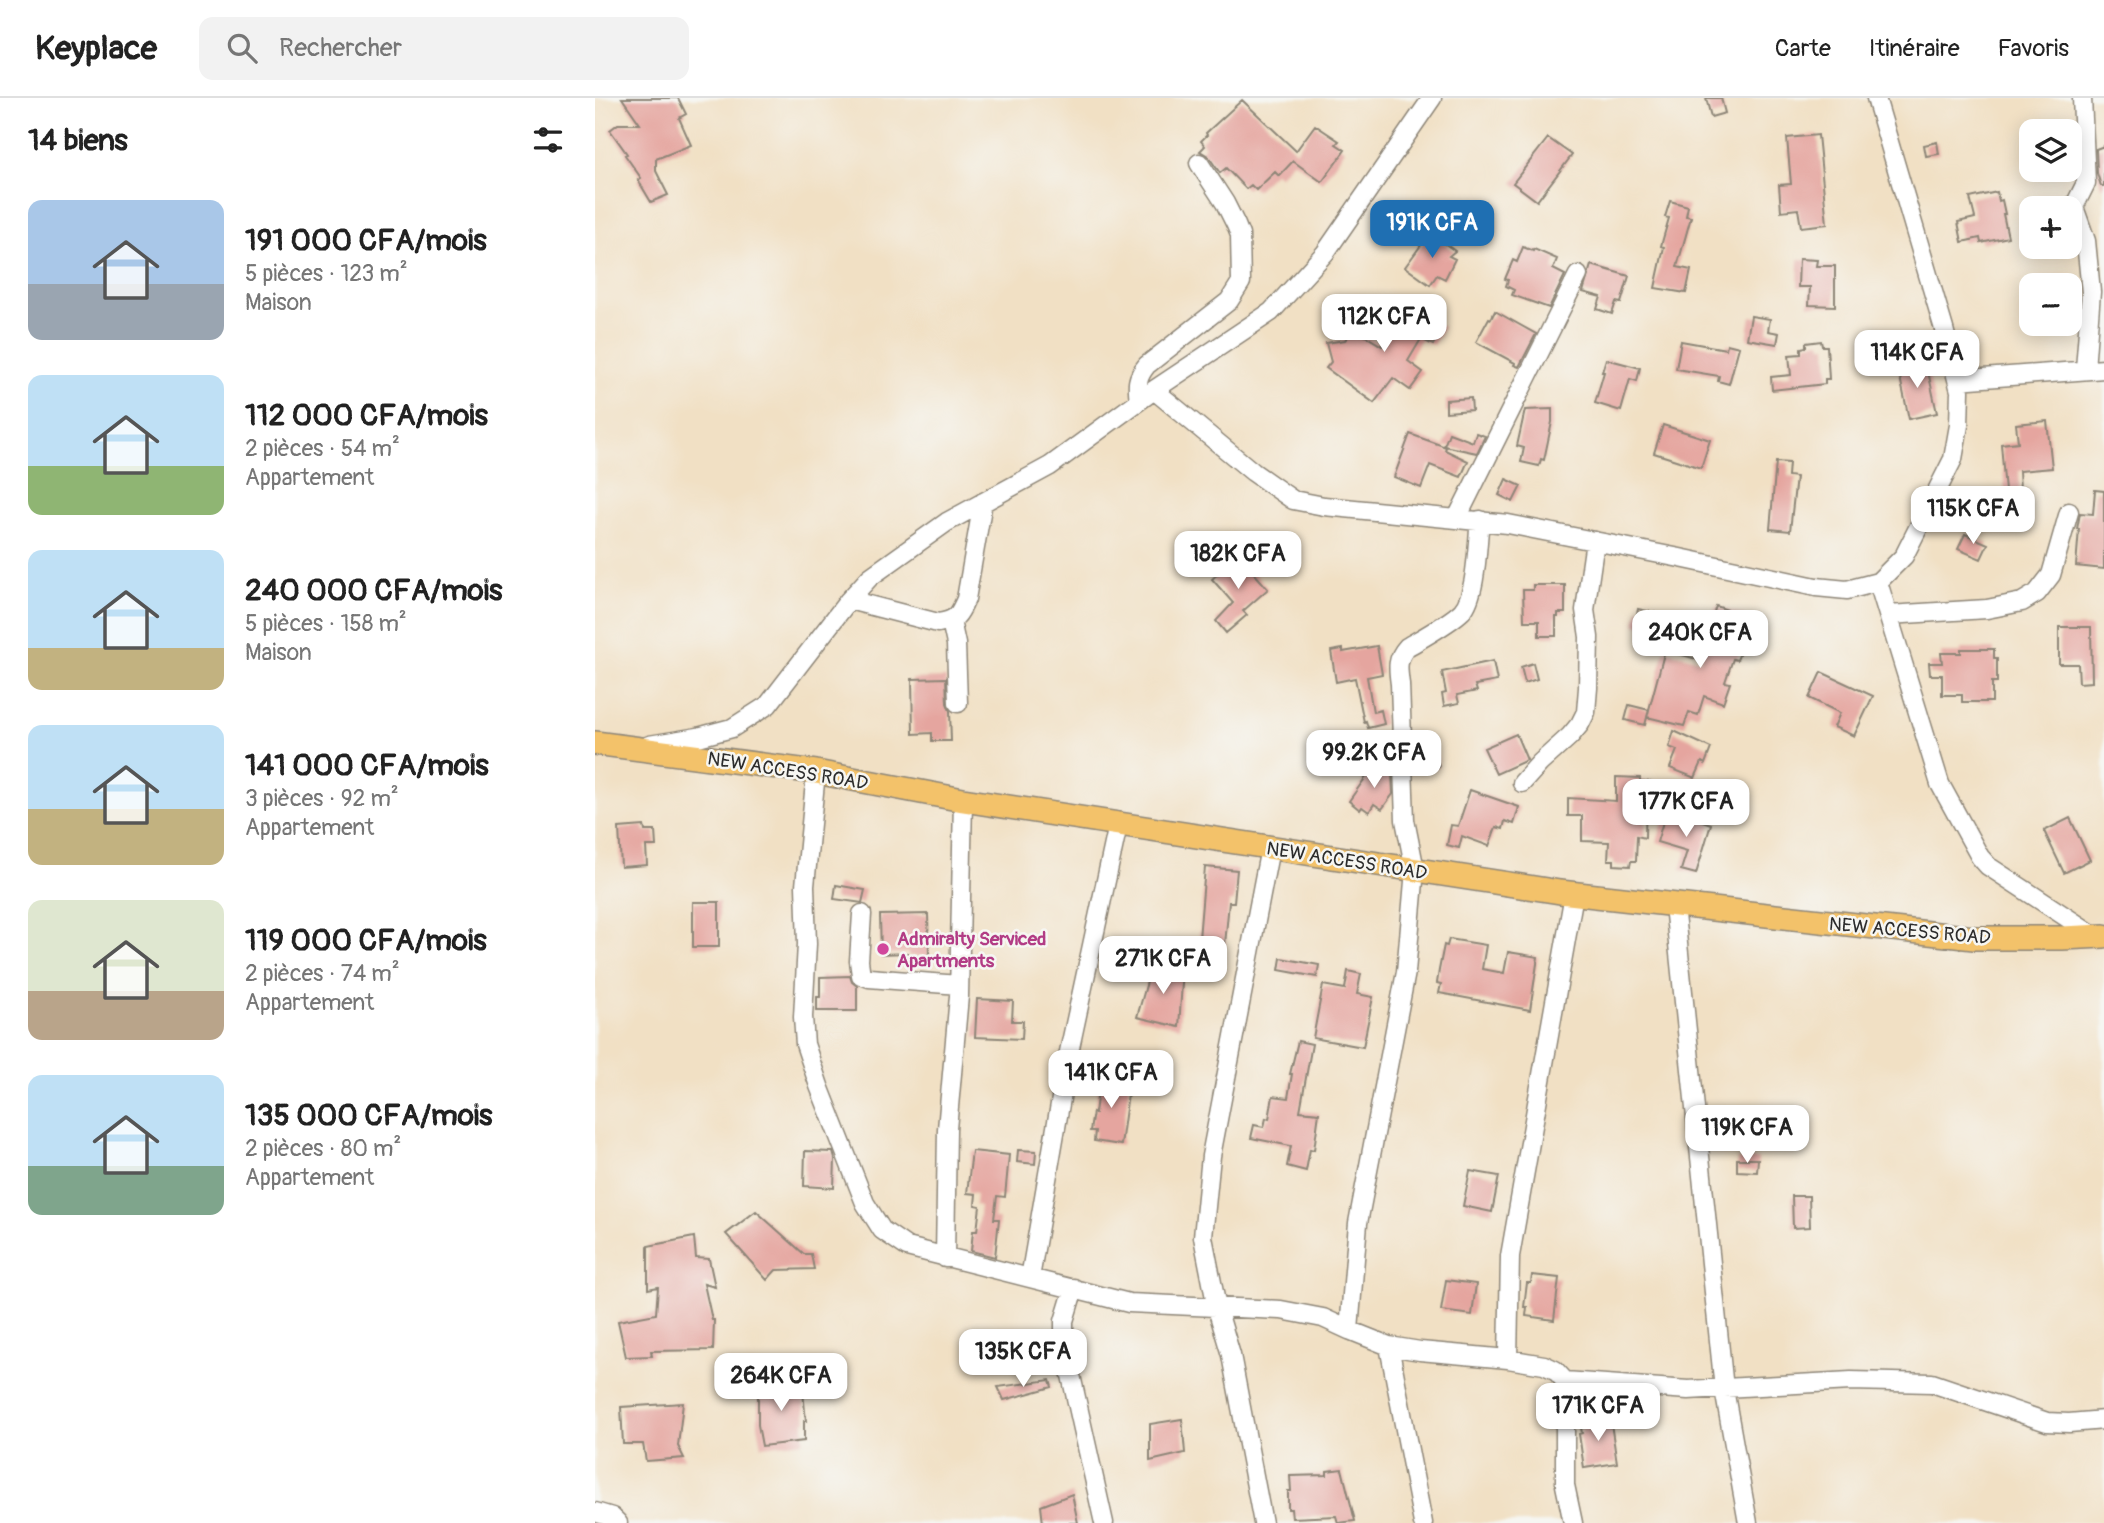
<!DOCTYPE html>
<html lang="fr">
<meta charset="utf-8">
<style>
:root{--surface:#fff;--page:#f2f2f2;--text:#222;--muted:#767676;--line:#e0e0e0;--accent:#1f6fb2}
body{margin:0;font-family:Pangolin,sans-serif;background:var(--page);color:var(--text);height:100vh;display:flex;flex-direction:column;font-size:26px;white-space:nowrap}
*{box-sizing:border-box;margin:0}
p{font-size:23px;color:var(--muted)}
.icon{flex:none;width:38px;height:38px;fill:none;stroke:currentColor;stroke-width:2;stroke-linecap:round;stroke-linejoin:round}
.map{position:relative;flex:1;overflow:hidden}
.details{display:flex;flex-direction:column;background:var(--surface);width:595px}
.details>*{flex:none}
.buttons{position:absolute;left:1424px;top:21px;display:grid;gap:14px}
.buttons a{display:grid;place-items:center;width:63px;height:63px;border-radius:14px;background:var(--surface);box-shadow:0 4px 18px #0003;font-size:35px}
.price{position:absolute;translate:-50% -60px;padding:0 16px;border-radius:14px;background:#fff;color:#222;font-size:23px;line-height:46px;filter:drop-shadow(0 2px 4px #0008)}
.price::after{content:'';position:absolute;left:50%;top:42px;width:21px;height:16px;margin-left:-10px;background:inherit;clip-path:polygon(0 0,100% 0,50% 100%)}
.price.selected{background:var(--accent);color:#fff}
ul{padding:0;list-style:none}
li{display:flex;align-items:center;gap:21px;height:175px;padding:0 28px}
li span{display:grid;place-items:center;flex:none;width:196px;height:140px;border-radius:14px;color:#555}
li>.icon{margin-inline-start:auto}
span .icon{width:84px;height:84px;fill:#fffc;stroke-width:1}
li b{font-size:30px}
h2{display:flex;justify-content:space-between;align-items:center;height:84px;padding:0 28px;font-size:30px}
header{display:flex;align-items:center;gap:42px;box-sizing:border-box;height:98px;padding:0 35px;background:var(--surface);border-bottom:2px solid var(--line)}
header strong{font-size:33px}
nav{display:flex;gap:38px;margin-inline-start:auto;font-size:24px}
.search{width:490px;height:63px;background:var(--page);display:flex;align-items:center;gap:18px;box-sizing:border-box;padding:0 24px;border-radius:14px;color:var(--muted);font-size:26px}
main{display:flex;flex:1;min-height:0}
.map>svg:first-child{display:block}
.building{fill:#e5a59f}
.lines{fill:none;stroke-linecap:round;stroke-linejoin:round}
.minor-casing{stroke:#8e8678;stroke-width:21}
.major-casing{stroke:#8e8678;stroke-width:26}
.minor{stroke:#fff;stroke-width:18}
.major{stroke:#f3c26a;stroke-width:23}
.hotel-dot{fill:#d1479c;stroke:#f6f6f2;stroke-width:2.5}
.labels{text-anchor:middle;stroke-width:5;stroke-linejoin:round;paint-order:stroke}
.street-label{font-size:19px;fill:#2b2b2b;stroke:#f6f6f2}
.hotel-label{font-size:19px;font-weight:bold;fill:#b23c85;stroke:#f6f6f2;text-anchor:start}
</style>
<header>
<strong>Keyplace</strong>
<div class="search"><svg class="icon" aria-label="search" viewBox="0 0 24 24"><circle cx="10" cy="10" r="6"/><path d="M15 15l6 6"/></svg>Rechercher</div>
<nav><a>Carte</a><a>Itinéraire</a><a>Favoris</a></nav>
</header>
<main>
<section class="details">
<h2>14 biens<svg class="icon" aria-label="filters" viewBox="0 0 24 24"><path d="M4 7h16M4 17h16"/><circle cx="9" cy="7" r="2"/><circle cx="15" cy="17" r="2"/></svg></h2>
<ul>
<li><span style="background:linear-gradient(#a9c7e8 60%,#9aa5b1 0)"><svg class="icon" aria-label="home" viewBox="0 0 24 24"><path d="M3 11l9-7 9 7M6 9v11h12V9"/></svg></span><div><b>191 000 CFA/mois</b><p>5 pièces · 123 m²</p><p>Maison</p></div></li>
<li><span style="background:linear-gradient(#bfe0f5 65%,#8fb573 0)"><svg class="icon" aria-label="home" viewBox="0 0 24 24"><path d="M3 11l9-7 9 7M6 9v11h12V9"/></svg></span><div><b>112 000 CFA/mois</b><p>2 pièces · 54 m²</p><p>Appartement</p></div></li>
<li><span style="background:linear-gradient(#bfe0f5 70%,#c2b280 0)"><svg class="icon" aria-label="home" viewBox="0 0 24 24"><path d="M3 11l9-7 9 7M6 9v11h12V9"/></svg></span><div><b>240 000 CFA/mois</b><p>5 pièces · 158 m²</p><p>Maison</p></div></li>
<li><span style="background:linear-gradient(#bfe0f5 60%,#c2b280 0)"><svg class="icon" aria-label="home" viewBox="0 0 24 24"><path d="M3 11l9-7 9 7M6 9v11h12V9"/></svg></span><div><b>141 000 CFA/mois</b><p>3 pièces · 92 m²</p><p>Appartement</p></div></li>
<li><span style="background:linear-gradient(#dfe7d0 65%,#b9a48a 0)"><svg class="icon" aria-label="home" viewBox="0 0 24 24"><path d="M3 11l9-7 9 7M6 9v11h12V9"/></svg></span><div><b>119 000 CFA/mois</b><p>2 pièces · 74 m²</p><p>Appartement</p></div></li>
<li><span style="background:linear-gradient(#bfe0f5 65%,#7fa58c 0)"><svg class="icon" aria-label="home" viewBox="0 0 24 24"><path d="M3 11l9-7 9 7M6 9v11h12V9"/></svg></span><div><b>135 000 CFA/mois</b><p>2 pièces · 80 m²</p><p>Appartement</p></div></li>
</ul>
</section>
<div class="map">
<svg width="1509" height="1425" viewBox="0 0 1509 1425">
<rect width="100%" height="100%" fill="#f6f6f2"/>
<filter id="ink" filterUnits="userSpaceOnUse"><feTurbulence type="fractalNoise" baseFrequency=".0143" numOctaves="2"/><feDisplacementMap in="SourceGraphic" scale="14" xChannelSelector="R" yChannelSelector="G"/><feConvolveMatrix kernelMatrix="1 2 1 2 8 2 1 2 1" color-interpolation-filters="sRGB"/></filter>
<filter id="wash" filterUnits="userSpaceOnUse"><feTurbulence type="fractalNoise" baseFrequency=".00686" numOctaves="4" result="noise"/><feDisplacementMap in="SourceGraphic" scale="28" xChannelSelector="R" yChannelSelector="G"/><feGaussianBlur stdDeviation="1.57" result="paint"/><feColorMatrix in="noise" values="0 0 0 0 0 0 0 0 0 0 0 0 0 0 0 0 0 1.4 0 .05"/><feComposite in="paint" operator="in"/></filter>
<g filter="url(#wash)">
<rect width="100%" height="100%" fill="#f1e0c4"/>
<g id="blocks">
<!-- building -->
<path class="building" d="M27,0h56l8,16 -7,4 12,27 -35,14v12l12,24 -17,7 -13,-22 3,-2 -16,-23 2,-1 -17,-24 8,-6h22z
M1111,0h15l4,15 -14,4z
M647,2l54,51 19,-26 24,16 -3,3 9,6 -23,32 -29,-21 -14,15 -4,-4 -19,18 -5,-5 -5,4 -20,-21 -6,5 -12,-17 -8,-5 5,-5 -4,-5 6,-6 -1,-2z
M1223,37l9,89 -26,3 -3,-18 -17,2 -2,-26 12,-1 -4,-46z
M953,40l24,17 -35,46 -24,-18z
M1342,44l2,12 -13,2 -2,-11z
M1509,48v40h-3l-4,-13 -1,-24z
M1402,94l2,9 3,-1 3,14h-2l5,23 -27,6 -1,-5 -18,4 -4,-20 17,-4 -5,-20z
M1075,103l18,5 -2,10 5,1 -14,50 14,3 -5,23 -31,-5 9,-41 -3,-1 8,-28 -4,-1z
M835,135l25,18 -6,5 6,3 -10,20 -8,-4 -7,10 -25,-18z
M928,149l10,4 1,-2 23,10 -4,10 12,6 -16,33 -37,-13 2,-5 -8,-4 2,-6 -3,-1 8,-19 4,2z
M1204,161l18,1 -1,6h19v40l-26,-1 1,-18h-12z
M996,167l38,11 -8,27 -5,-1 -4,12 -15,-5 4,-12 -18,-5z
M814,201l26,16 -4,6 12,6 -10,18 -12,-6 -13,22 15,11 -13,18 -17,-12 -19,25 -48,-35 5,-6 -5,-19 19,-3 9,-11 28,17z
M900,213l41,23 -17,33 -5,-2 1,-2 -39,-21 13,-24 2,1z
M1156,218l19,3 -2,12 11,2 -2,11 -30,-5z
M1086,243l45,8 1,-5 12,3 -10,37 -11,-3 1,-5 -43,-7z
M1226,243l1,5h5l2,33h-4v5l-53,6 -1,-13 20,-2 -2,-20 12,-1v-6l5,-1v-4z
M1011,261l34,9 -3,13 -7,-2 -9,32 -26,-8 9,-31h-2z
M1331,264l11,51 -28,6 -11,-51z
M876,300l1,12 -26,2v-12z
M957,311v13l-8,38 -3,-1 -2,7 -18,-4 3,-14 -7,-2 8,-36z
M1452,323l5,47 -33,3 1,19 -15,1 -4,-47 17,-2 -2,-18z
M1068,327l47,15 -9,28 -47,-15z
M854,335l24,9 3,-9 9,3 -8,17 -33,-7z
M815,336l36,13 -1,3 23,11 -7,16 -31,-12 -9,23 -27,-11z
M1181,364l13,1 -1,13 8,1 -6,54 -20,-2z
M911,381l15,7 -8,16 -14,-7z
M1500,392l9,1v78l-28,-3 3,-37h-2l3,-16 13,1z
M1370,436l23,10 -7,15 -23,-10z
M644,458l29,33 -25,22 4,4 -21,18 -10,-12 17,-18 -21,-24z
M938,487h32v28h-7v4h-2v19h-17v-15h-15l-1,-31h10z
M1121,508l38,13 -9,27 -2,-1 -6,15 -4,-1 -8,23 5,1 -7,20 -19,-7 -6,19 -9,-3 -5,14 -37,-9 18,-67 35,10 10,-27h-3z
M1043,511l40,9 -4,16 -39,-10z
M1464,529h32l1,55 -13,1 -1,-19h-19z
M782,548l5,28 -15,3 6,35 8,-2 3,14 -16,4 -2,-7 -2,1 -9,-44 -19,4 -5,-31 12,-2v3z
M1366,551h33v9h3v24h-5v20h-30v-7h-20v-20h-12l-1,-12h13l-1,-10h20z
M898,563l4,20 -22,4 2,6 -20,4 2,8 -15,3 -2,-12 4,-1 -4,-21z
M938,565l4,16 -12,4 -4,-16z
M1226,574l52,24 -19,40 -20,-9 6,-14 -31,-15z
M351,580l1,25 3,8 1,30h-19v-8l-19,1 -1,-55z
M1034,607l20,5 -4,15 -20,-5z
M1079,633l37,17 -6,16 -3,-2 -7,16 -25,-10 7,-18 -8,-3z
M921,636l11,26 -31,14 -12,-26z
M841,656l3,13 -24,5 -1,-13z
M781,665l16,11 1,20 -11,15 -8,-5 -5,8 -7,-5 -2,3 -11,-9z
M1021,679l24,1v3l12,1v11h-6l-1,45 -8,-2 -1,25h-5l-1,5 -16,-1v-5h-6l1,-18 -27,-1v-25h-14v-18l48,3z
M875,692l49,17 -5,17 -9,-3 -2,8 -7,-2 -7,19 -27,-10 -3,12 -12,-3 4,-20 7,1z
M1070,717l24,7 2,-5 20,7 -15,50 -15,-4 6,-19 -30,-9z
M1475,720l20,42 -26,13 -20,-42z
M49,728l1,5h10l1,15h-10l1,19 -26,2 -2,-39z
M610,769l32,3 -3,32h-5l-6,64 -26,-3z
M241,787l29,5 -3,13 -28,-4z
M98,804h26v45h-26z
M333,816l1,42h-21v-3l-27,1 -1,-39z
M854,841l37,6 -4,24 22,4 4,-21 30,5 -8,53 -91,-17 2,-9 -4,-1 2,-13 5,-25 3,1z
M686,860l38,7 -2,12 -38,-7z
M556,870h32l-4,59 -42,-10z
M753,873l13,3 -4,20 16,3 -10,50 -50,-9 10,-53 22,4z
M255,878l2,6 5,4v25h-40v-14h3v-20z
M382,901l36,2 -1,20h11l-1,18 -47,-2z
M703,943l14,3 -12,67 19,2 -5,37 -4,-1 -4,22 -19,-5 4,-20 -40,-8 3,-13 10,2 2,-9 3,1 4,-23 15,2 4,-24h-2z
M509,978l26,3 -9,66 -27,-4 1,-10h-5l3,-19 2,1 4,-30h4z
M423,1052l18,1 -1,13 -18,-2z
M210,1053l28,1 2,7 -1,29 -30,-2z
M377,1053l37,4 -4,42 -8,-1 -3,23h5l-4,38 -24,-6 2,-20h4l3,-25 -5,-1 1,-11 -9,-1z
M1142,1061h21l-1,13 -20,-1z
M875,1073l29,5 -7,36 -29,-6z
M1197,1098h17l1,31 -17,1z
M161,1113l48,43h7l3,15 -38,1 -9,10 -41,-46z
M99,1139l2,21 13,1 6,28 -11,-3 8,36h2l-1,30 -62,1 1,5 -26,1 -8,-36 38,-7 2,-27 -10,2v-43z
M937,1177l27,3 -5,42 -28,-4 1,-9h-3l3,-24h4z
M851,1182l30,4 -4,31 -31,-4z
M455,1282l2,7 -48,13 -6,-13z
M207,1284l4,39h-2v20l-42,5 -4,-21v-41z
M88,1305l-5,43 6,12 -38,3 -3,-17h-20l-2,-37z
M1015,1319l7,46 -33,5 -5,-34 3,-1 -1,-5 5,-1v-7z
M587,1321l3,34 -35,8v-37z
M747,1371l13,52 -17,2 -2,-7 -44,2 -1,-9h-3v-18h3l-1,-15 37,-1v-4z
M477,1396l6,29h-35l-2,-17z"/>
</g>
</g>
<g filter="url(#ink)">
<use href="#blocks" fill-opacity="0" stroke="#8e8678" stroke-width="2"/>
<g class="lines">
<!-- minor casing -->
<g class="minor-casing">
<path id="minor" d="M1487,0l4,85 -12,24 12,34 5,51 -6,77
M1362,282l147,-11
M559,292l99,82 40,28 31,6 184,18 172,34 136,29 31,3 31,-8 26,-26 49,-97 6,-34 1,-34 -16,-62 -68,-231
M544,303c-2,-16 -3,-23 8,-36l82,-64 12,-19 -1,-47 -4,-10 -11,-22 -26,-40
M862,420l121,-243
M1283,484l62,202 40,73 8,9 107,70
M254,502l89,23c19,-3 21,-8 28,-24l17,-97
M1293,517l99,-6 35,-7 15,-9 14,-18 18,-63
M356,523l5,23 2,59
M54,647l49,-8 34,-9 36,-23 81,-105 21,-23 77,-55 103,-56 104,-76 117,-78 54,-59 107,-155
M221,674l-11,114 2,58 -4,73 2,27 14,42 46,117 17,27 25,17 222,56 152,7 42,8 26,12 9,-107 48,-251 9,-102 -10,-50 -5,-136c-2,-15 -4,-25 7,-37 15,-9 43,-24 55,-36 15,-16 15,-68 18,-91
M927,685l18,-20 30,-27 10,-12 6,-12 2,-24 1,-51 -4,-27 10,-69
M1079,807l50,484 24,134
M267,816l-3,47 2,14 8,3 90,7
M350,1160l2,-129 12,-133 4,-196
M435,1180l39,-226 49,-227
M479,1190l-10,33v23l40,179
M754,1232l40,16 31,5 88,8 36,6 11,5 10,11v104l8,38
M794,1248l34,177
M913,1261l2,-103 64,-362
M970,1283l123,9 163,-9 81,2 115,39 22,1 35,-3
M0,1414l17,5 6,6
M668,1425l-32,-168 -14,-47 -14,-71 8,-81 59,-308"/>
</g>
<!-- major casing -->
<g class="major-casing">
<path id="major" d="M0,645l221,29 147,28 597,92 414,46h88l42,-2"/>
</g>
<!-- minor -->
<use href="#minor" class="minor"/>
<!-- major -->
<use href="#major" class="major"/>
</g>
</g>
<!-- markers -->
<circle class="hotel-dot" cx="288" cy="851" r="7"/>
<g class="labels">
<!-- street labels -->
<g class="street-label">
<text transform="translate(193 672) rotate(9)" y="7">NEW ACCESS ROAD</text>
<text transform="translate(752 762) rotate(9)" y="7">NEW ACCESS ROAD</text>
<text transform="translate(1315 832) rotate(5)" y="7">NEW ACCESS ROAD</text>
</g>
<!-- hotel labels -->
<g class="hotel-label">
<text x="302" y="847">Admiralty Serviced<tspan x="302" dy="22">Apartments</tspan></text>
</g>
</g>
</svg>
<div class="buttons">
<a><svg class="icon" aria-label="layers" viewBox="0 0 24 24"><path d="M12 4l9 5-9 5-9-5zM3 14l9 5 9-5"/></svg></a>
<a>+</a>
<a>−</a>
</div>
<b class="price selected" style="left:837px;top:162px">191K CFA</b>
<b class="price" style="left:789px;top:256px">112K CFA</b>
<b class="price" style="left:1322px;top:292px">114K CFA</b>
<b class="price" style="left:1378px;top:448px">115K CFA</b>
<b class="price" style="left:643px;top:493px">182K CFA</b>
<b class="price" style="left:1105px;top:572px">240K CFA</b>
<b class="price" style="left:779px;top:692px">99.2K CFA</b>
<b class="price" style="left:1091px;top:741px">177K CFA</b>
<b class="price" style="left:568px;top:898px">271K CFA</b>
<b class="price" style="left:516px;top:1012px">141K CFA</b>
<b class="price" style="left:1152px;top:1067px">119K CFA</b>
<b class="price" style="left:428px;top:1291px">135K CFA</b>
<b class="price" style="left:186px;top:1315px">264K CFA</b>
<b class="price" style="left:1003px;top:1345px">171K CFA</b>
</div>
</main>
